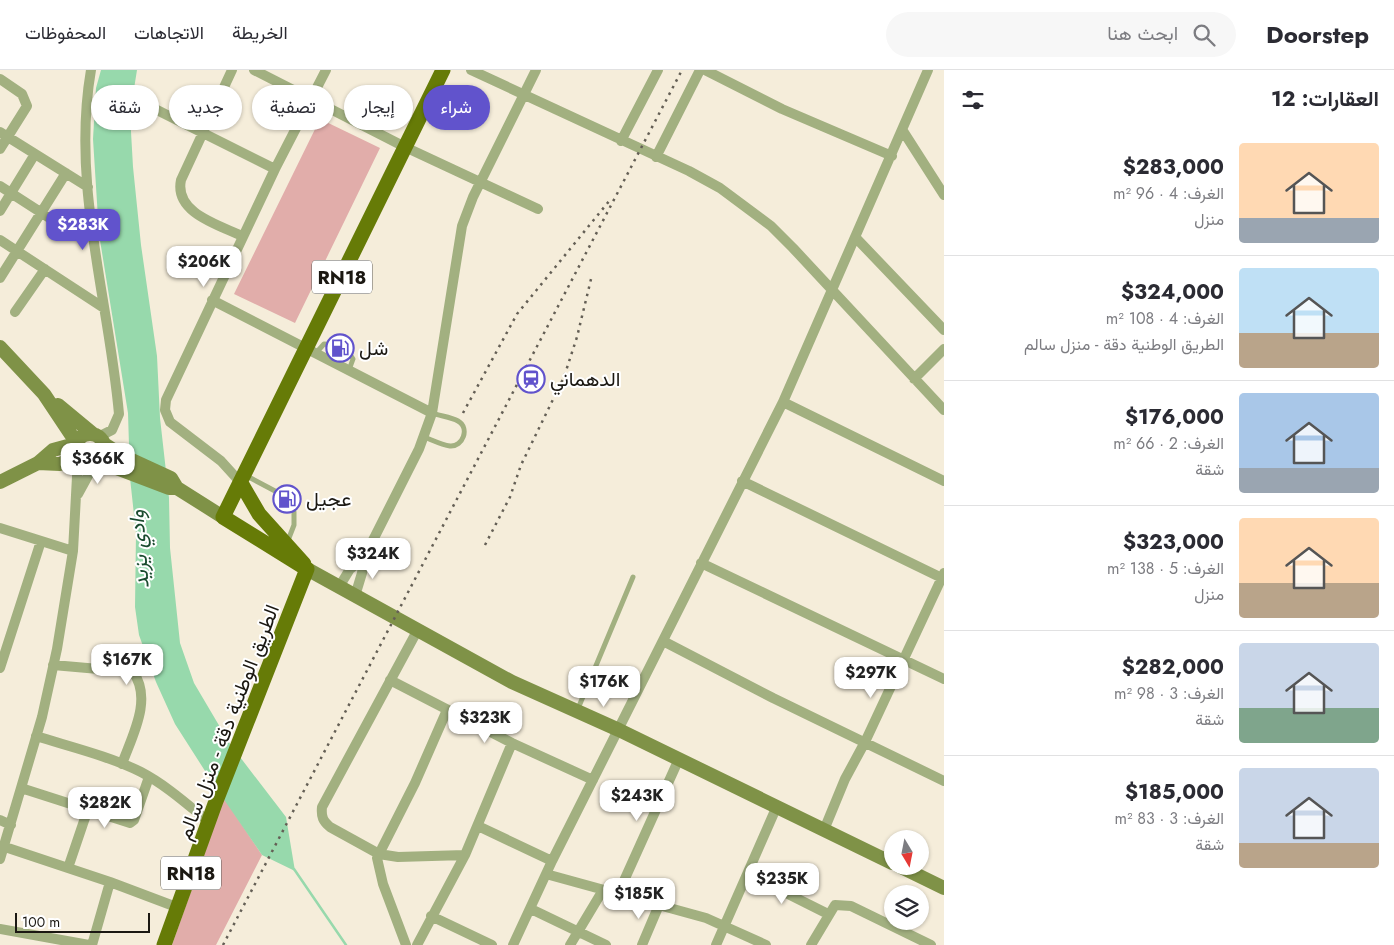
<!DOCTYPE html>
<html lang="ar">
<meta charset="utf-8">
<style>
:root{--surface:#fff;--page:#f7f7f7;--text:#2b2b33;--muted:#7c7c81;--line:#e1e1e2;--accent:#6153cc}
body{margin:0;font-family:Jost,Vazirmatn,sans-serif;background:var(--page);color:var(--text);direction:rtl;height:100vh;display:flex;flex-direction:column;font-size:19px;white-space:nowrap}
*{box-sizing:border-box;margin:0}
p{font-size:16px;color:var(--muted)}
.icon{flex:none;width:28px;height:28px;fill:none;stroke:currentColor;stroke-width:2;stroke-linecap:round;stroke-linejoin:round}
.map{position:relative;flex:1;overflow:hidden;direction:ltr}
.details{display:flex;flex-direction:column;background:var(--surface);width:450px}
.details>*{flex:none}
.guide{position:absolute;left:15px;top:15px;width:475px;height:45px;direction:rtl;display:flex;gap:10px}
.needle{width:32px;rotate:170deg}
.fabs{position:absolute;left:884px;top:760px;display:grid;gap:10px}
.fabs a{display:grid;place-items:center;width:45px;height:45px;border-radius:50%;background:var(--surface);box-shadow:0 1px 4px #0004;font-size:25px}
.scale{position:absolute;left:15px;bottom:12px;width:135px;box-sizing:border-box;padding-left:5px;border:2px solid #1b1812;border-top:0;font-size:14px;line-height:18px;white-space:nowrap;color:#1b1812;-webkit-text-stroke:4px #fff;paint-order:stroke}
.price{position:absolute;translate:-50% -42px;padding:0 11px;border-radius:10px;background:#fff;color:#222;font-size:16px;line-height:32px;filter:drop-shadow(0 1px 2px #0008)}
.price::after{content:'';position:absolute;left:50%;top:30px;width:15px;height:11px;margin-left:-8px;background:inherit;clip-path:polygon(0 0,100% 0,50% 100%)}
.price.current{background:var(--accent);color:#fff}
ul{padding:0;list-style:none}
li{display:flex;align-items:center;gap:15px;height:125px;padding:0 15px}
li+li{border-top:1px solid var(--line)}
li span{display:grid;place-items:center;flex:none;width:140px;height:100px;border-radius:5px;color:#555}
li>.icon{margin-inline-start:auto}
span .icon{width:60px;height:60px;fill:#fffc;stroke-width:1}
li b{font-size:21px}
h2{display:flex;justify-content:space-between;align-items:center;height:60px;padding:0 15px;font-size:21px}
.chip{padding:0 18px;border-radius:22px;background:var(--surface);box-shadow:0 1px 4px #0004;font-size:18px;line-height:45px}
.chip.current{background:var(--accent);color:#fff}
header{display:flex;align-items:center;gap:30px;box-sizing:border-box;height:70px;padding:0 25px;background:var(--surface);border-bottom:1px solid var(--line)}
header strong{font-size:24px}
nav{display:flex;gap:28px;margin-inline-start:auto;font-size:18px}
.search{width:350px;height:45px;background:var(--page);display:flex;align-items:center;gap:12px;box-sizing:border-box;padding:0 18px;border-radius:28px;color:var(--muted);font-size:19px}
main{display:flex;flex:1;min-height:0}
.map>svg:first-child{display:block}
.green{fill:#e1adaa}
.water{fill:#97d9ac}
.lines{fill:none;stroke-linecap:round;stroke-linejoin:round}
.stream{stroke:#97d9ac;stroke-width:2.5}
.lane{stroke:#a2b080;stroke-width:5}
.street{stroke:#a2b080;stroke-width:10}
.secondary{stroke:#7f9247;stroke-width:14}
.primary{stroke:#667b07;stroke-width:15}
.rail{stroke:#645f55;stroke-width:2.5;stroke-dasharray:2.5 5;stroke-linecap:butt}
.labels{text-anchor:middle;stroke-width:4;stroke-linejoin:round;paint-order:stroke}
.shield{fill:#fff;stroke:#5f5d59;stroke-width:1}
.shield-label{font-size:19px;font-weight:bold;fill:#1b1812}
.poi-label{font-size:20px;fill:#1b1812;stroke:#fff;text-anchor:start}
.street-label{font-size:20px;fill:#1b1812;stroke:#fff}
.water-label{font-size:21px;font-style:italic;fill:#1a4b2e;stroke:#fff}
</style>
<header>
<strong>Doorstep</strong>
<div class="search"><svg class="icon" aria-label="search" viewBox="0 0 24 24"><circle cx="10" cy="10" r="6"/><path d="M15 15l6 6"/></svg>ابحث هنا</div>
<nav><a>الخريطة</a><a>الاتجاهات</a><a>المحفوظات</a></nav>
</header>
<main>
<section class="details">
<h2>العقارات: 12<svg class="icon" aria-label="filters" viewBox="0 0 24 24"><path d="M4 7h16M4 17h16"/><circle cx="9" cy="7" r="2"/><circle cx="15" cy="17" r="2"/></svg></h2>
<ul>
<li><span style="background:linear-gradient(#ffd9b3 75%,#9aa5b1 0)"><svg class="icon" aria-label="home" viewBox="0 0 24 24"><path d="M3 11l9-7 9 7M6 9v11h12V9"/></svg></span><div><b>$283,000</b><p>الغرف: 4 · 96 m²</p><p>منزل</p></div></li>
<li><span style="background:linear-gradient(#bfe0f5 65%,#b9a48a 0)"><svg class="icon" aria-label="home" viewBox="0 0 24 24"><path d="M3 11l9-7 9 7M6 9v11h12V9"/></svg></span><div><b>$324,000</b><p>الغرف: 4 · 108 m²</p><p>الطريق الوطنية دقة - منزل سالم</p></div></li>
<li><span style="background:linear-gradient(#a9c7e8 75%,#9aa5b1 0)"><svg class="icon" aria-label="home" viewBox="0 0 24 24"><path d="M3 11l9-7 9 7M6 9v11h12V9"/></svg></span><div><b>$176,000</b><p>الغرف: 2 · 66 m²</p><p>شقة</p></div></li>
<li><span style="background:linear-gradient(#ffd9b3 65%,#b9a48a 0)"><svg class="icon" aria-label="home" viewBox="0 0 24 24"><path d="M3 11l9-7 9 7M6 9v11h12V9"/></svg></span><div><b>$323,000</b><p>الغرف: 5 · 138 m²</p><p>منزل</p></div></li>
<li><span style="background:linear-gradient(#c9d6e8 65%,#7fa58c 0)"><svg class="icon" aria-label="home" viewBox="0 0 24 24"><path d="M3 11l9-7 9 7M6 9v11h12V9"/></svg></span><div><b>$282,000</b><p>الغرف: 3 · 98 m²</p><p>شقة</p></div></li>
<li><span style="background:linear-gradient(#c9d6e8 75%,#b9a48a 0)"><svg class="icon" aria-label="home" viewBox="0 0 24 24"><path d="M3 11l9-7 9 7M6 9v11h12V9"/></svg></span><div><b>$185,000</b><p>الغرف: 3 · 83 m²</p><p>شقة</p></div></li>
</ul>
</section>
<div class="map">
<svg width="944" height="875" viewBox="0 0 944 875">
<rect width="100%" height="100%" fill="#f5edda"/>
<!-- green -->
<path class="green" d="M320,49l60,29 -85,175 -61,-29z
M224,728l38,57 -46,90h-44z"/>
<!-- water -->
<path class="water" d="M101,0h36l-7,44 3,53 8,78 16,111 3,62 9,80 1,50 10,95 14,40 36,61 56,73 9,54 -33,-16 -48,-70 -39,-61 -19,-42 -17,-47 -4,-28 1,-74 -6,-55 -2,-65 -29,-179 -6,-95 3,-51z"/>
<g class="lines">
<!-- stream -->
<path class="stream" d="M294,799l52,76"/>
<!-- lane -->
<path class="lane" d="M348,281l5,8 -4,11
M315,284l9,-10 12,1
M424,367c8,3 18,8 26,9 13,1 20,-18 8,-25 -7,-4 -18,-5 -26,-8
M245,405l30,16
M287,473l7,-18v-13
M577,641l56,-134"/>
<!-- street -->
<path class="street" d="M91,0c-20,115 18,230 28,344l-7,16 -14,7
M232,0l-51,110c-7,33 38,45 61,56
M254,0l151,77 133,62
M471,0l218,101 31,17 51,38 22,22 151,162
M705,0l77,39 110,47
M0,9l22,15 5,12 -27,43
M155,39l120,60
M903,61l41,64
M0,62l88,55
M621,71l37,-71
M656,87l44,-87
M0,116l62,40 31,7
M0,141l35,-57
M856,168l88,92
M0,170l104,68
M0,208l66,-105
M212,230l220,113
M15,242l30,-43
M914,309l30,-30
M783,332l161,79
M742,411l202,98
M241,413l-20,-22 -51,-39 -5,-12 1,-10 109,-231 51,-99
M78,424l17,-31
M0,458l73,23
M701,493l243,116
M339,517l11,-18 14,-11
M355,526l7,-23 2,-15 55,-109 13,-36 30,-187 11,-29 63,-127
M417,561l-95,176c-1,10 1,14 8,20l49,27 19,3 67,-2
M663,571l110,57 171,83
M53,595l80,7c20,27 -1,64 -11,92
M0,598l41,-127
M390,610l122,63 81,37
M36,666c35,11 73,20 105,36 25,13 47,33 68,50
M21,718l109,35 4,-3 15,-43
M0,750l11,5
M478,756l74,35
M824,760l21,-51 20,-37 79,-169
M5,777l105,35 -18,63
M0,789l42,-142 15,-68 16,-98 5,-93
M68,798l20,-59
M546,804l160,44 60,27
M748,804l80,40
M110,812l69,26
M618,824l60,-133
M531,839l75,36
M431,846l61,29
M0,859l89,16
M406,875l-23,-61 -6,-26 38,-75 32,-73
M417,875l48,-90 47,-112
M513,875l39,-84 231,-459 145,-332
M570,875l33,-55
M642,875l17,-40
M716,875l61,-139
M811,875l24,-40 16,1 80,39"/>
<!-- secondary -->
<path class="secondary" d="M0,277l44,47 32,48
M58,335l35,29
M75 379a15 15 0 1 1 30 0a15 15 0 1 1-30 0Z
M104,374l17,11 50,23 6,10 46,29
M98,391l71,27h8
M38,393l22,1 17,-8
M0,412l38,-19 15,-13 22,-6
M307,499l205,113 107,48 273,133
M899,796l45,22"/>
<!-- primary -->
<path class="primary" d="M241,413l18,31 45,50
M307,499l-84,-52 220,-447
M164,875l52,-144 91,-232"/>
<!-- rail -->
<path class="rail" d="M463,343l54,-99 93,-114
M485,475l25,-48 11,-32 43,-88 13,-40 15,-62
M223,875l459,-875"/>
</g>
<!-- icons -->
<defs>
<g id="fuel-ring" transform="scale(1.4375)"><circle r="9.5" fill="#fff" stroke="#6153cc" stroke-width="1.5"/><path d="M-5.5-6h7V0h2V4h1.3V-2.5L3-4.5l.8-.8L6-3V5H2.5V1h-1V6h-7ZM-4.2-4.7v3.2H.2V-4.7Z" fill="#6153cc"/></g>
<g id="station-ring" transform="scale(1.4375)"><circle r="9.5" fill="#fff" stroke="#6153cc" stroke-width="1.5"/><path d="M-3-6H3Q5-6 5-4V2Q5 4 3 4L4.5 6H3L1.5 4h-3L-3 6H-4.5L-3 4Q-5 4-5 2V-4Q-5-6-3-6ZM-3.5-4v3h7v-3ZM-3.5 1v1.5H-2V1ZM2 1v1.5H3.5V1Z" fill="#6153cc"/></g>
</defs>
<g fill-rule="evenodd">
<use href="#fuel-ring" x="340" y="278"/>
<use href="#station-ring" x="531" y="309"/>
<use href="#fuel-ring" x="287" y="429"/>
</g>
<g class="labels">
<!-- shield labels -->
<g class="shield">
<rect x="312" y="190.5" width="60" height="33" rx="4"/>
<rect x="161" y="786.5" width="60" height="33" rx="4"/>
</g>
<g class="shield-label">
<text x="342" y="214">RN18</text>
<text x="191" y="810">RN18</text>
</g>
<!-- poi labels -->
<g class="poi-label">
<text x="359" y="285">شل</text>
<text x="550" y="316">الدهماني</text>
<text x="306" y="436">عجيل</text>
</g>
<!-- street labels -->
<g class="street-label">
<text transform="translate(228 652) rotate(-69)" y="7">الطريق الوطنية دقة - منزل سالم</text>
</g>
<!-- water labels -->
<g class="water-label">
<text transform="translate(139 479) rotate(-94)" y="7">وادي يزيد</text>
</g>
</g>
</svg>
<div class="fabs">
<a><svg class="needle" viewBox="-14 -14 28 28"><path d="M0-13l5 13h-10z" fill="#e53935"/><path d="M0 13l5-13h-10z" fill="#7c7c81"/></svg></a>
<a><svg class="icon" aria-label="layers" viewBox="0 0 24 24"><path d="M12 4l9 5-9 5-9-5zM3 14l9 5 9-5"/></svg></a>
</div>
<div class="scale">100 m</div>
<b class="price current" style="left:83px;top:181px">$283K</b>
<b class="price" style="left:204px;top:218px">$206K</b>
<b class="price" style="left:98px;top:415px">$366K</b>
<b class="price" style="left:373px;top:510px">$324K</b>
<b class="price" style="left:127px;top:616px">$167K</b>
<b class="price" style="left:871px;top:629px">$297K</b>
<b class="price" style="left:604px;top:638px">$176K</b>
<b class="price" style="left:485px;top:674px">$323K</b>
<b class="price" style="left:637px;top:752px">$243K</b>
<b class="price" style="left:105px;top:759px">$282K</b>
<b class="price" style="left:782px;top:835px">$235K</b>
<b class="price" style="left:639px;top:850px">$185K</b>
<div class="guide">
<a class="chip current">شراء</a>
<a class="chip">إيجار</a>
<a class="chip">تصفية</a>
<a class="chip">جديد</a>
<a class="chip">شقة</a>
</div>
</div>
</main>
